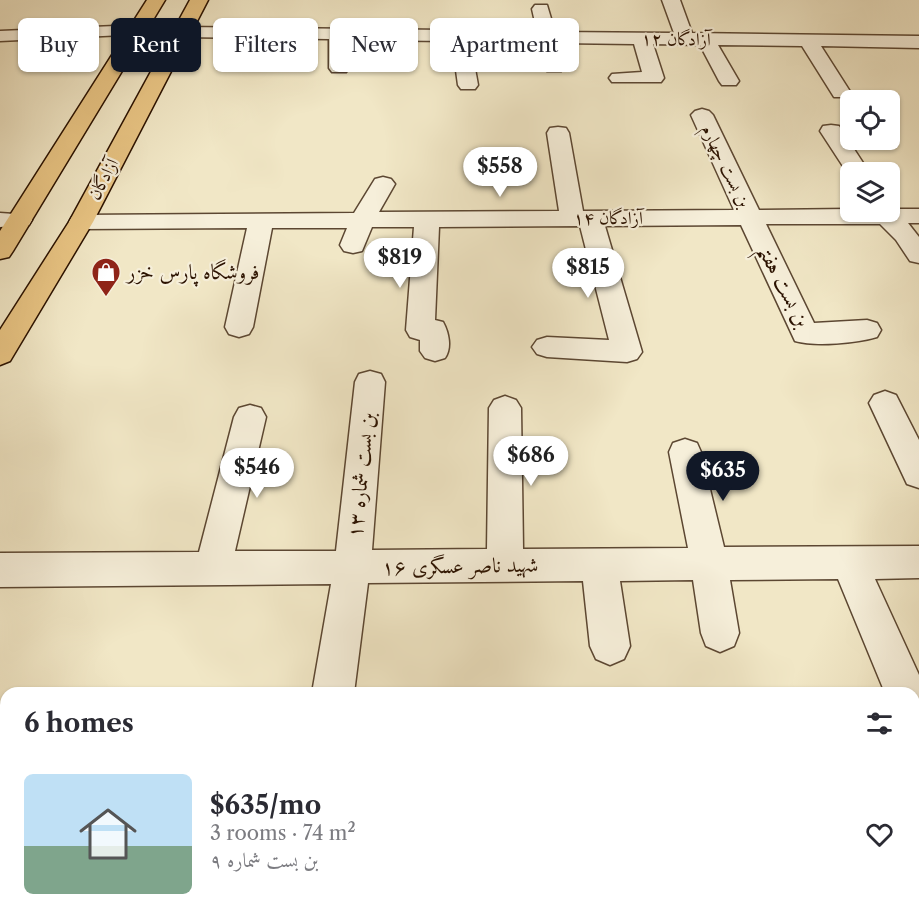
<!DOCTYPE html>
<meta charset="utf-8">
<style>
:root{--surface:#fff;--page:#f2f2f3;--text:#2b2b33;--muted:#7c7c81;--accent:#111827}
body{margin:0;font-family:"Libre Caslon Text",Amiri,serif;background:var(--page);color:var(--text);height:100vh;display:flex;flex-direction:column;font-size:22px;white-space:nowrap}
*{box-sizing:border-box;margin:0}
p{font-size:20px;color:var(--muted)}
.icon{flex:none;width:33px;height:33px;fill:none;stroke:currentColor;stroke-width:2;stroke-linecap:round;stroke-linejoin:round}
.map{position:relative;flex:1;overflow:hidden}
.details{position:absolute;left:0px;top:687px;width:920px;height:234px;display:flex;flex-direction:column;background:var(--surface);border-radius:18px 18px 0 0;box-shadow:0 2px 4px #0004}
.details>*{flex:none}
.guide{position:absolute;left:18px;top:18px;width:600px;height:54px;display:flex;gap:12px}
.buttons{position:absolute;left:840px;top:90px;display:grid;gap:12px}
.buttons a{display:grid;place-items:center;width:60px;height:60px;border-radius:9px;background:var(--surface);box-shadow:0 2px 4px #0004;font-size:30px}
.price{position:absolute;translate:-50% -51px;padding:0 14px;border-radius:21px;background:#fff;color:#222;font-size:20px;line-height:39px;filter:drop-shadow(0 2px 3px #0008)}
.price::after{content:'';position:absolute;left:50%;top:36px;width:18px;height:14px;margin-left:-9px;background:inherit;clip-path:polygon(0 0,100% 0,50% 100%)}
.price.selected{background:var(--accent);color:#fff}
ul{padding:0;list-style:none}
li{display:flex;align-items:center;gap:18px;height:150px;padding:0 24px}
li span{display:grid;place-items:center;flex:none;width:168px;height:120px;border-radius:9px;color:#555}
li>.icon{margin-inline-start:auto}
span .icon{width:72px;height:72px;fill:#fffc;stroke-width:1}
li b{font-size:26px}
h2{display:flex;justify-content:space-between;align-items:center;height:72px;padding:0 24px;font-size:26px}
.pill{padding:0 21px;border-radius:9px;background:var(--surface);box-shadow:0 2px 4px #0004;font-size:21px;line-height:54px}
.pill.selected{background:var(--accent);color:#fff}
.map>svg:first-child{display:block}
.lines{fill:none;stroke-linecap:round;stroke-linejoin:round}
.minor-casing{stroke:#5c4732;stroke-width:3}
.major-casing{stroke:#2b1200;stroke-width:3}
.minor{fill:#f6efda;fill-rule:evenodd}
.major{fill:#e8c483;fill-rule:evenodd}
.labels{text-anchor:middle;stroke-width:4.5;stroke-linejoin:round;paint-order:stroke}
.far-street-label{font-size:18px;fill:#2b1200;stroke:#f6efda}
.poi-label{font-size:21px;fill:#2b1200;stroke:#f6efda;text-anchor:start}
.street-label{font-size:21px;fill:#2b1200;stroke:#f6efda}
</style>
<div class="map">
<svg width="919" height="921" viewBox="0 0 919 921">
<rect width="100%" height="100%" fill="#f1e7c6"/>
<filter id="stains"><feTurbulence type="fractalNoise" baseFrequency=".00333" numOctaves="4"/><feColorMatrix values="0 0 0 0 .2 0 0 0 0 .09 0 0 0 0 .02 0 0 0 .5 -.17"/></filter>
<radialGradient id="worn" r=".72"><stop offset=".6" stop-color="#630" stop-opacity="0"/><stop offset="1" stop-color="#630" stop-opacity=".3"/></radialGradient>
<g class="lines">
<!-- minor casing -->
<g class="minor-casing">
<path id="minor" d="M662,0h18l12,33 227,3v12l-98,-2 30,47 -3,4h-14l-32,-51 -84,-1 21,36 -3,4h-14l-3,-4 -19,-36 -47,-1 11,34 -3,4h-49l-3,-4 3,-4 30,-2 -8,-28 -76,-1 6,24 -3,4h-14l-8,-29 -69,-1 8,44 -3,4h-14l-3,-4 -6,-44 -105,-1 2,28 -3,4h-14l-3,-4v-29l-148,-2 -6,-1 -3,-4 3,-4 6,-1 356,4 -5,-22 3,-4h12l8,27 119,1z
M138,25l6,1 3,4 -3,4 -144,7v-10z
M702,109l7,2 4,4 46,95 91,-1v3h40v-5l3,2h26v14h-11l11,14v26l-9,-2 -14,-21 -16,-16h-114l48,99 53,-3 10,3 4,7 -4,7c-20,6 -62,10 -82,4l-54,-116 -136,1 37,126 -5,7 -10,3 -80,-5 -10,-3 -5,-7 5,-7 10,-3 62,3 -29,-114 -141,1 -4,93 8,2c6,11 9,26 2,36l-10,3 -10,-3 -5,-7v-11l-10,-3 -4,-7 8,-103h-42l-10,24 -9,2 -9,-2 -4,-6 7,-17h-75l-19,99 -4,7 -10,3 -10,-3 -4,-7 22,-99 -166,1 -9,-2 -3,-5 3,-5 9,-2 273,-2 21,-34 8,-2 8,2 4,5 -16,28 180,-1 -12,-78 3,-5 8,-1 8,1 3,5 14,78 151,-1 -43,-95 4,-4z
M831,125l8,1 30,46h-19v5l-30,-46 3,-5z
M0,213l29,2 3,5 -3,5 -29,2z
M370,371l11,3 4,8 -13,168 115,-1 2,-141 5,-8 11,-4 11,4 5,8 2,141 165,-1 -19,-96 4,-9 12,-4 12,4 4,9 23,95 195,-1v32l-44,1 44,96v69l-5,-2v-49h-29l-47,-114 -108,1 9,53 -5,13 -14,6 -14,-6 -5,-13 -8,-53 -73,1 10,65 -6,13 -14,6 -14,-6 -6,-13 -7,-65 -215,2 -14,110h-42l19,-109 -331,3v-34l199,-1 35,-135 5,-9 11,-3 11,3 5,9 -31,134h101l19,-169 4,-8z
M885,391l11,4 23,45v48l-12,-4 -38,-81 5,-8z
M276,915h48l-1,6h-48z
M548,915h48l1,6h-48z
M829,915h48l2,6h-48z"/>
</g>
<!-- major casing -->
<g class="major-casing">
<path id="major" d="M147,0h18l-152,251 -4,6 -9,2v-28z
M190,0h18l-115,222 -83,139 -10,4v-35l69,-108z"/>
</g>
<!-- minor -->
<use href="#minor" class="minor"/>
<!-- major -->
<use href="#major" class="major"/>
</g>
<!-- icons -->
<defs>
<g id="shop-pin" transform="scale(1.5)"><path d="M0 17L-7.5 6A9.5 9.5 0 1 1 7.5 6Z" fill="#8f2418" stroke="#f6efda"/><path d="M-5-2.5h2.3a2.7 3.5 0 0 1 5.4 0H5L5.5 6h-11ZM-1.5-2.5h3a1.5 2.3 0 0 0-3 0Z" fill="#fff"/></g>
</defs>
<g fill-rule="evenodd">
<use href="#shop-pin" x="106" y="272"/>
</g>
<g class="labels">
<!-- far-street labels -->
<g class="far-street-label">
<text transform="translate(676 39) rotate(1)" y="6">۱۲ آزادگان</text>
<text transform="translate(726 166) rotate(64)" y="6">بن بست چهارم</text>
<text transform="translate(103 179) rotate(-62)" y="6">آزادگان</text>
<text x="608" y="224">۱۴ آزادگان</text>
</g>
<!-- poi labels -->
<g class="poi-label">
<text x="127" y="279">فروشگاه پارس خزر</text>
</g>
<!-- street labels -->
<g class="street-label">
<text transform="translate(784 286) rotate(63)" y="7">بن بست هفتم</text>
<text transform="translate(361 475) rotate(-84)" y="7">بن بست شماره ۱۳</text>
<text transform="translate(460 566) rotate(-1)" y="7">۱۶ شهید ناصر عسگری</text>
</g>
</g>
<rect width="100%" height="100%" filter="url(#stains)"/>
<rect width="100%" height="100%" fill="url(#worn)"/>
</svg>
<div class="buttons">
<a><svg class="icon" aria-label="locate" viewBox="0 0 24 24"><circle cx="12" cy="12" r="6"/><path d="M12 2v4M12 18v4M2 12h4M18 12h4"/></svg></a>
<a><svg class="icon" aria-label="layers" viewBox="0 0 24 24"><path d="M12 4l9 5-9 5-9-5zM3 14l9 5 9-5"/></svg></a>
</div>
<b class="price" style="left:500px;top:198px">$558</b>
<b class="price" style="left:400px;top:289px">$819</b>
<b class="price" style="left:588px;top:299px">$815</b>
<b class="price" style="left:531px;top:487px">$686</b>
<b class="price" style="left:257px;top:499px">$546</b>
<b class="price selected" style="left:723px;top:502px">$635</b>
<div class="guide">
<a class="pill">Buy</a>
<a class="pill selected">Rent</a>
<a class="pill">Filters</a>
<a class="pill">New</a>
<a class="pill">Apartment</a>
</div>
<section class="details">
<h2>6 homes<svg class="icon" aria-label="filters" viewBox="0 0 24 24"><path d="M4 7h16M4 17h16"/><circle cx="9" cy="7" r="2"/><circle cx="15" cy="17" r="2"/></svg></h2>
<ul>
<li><span style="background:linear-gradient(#bfe0f5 60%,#7fa58c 0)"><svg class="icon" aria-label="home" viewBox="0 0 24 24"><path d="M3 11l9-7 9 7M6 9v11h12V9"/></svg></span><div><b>$635/mo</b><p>3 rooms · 74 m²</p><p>بن بست شماره ۹</p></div><svg class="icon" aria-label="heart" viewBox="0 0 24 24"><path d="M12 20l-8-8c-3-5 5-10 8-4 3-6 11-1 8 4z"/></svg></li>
</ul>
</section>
</div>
